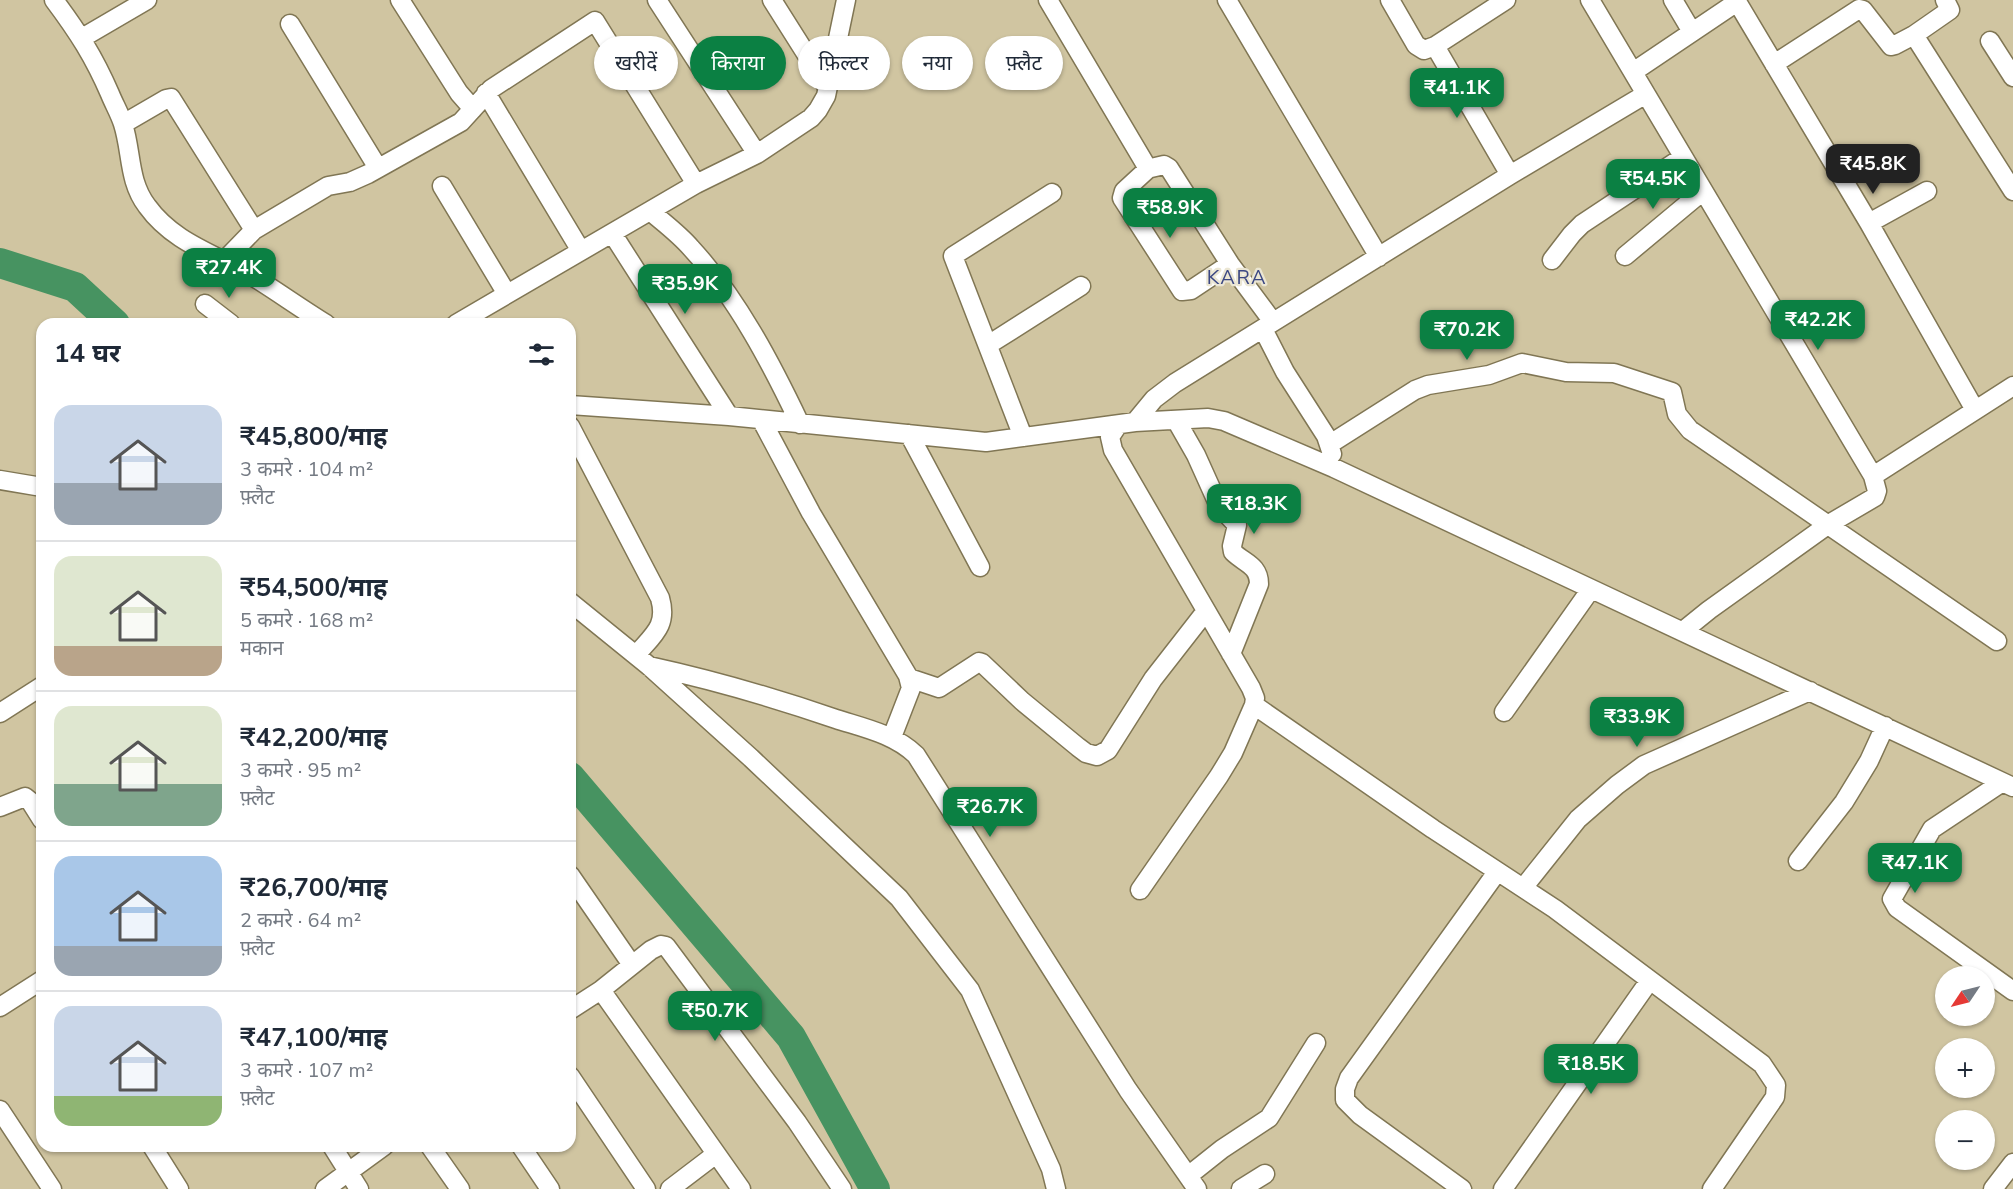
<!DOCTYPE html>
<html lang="hi">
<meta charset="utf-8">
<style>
:root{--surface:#fff;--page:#f6f6f7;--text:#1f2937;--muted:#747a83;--line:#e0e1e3;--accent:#0b8043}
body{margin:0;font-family:"Nunito Sans","Noto Sans Devanagari",sans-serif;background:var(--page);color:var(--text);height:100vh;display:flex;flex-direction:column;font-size:22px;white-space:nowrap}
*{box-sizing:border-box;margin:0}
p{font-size:20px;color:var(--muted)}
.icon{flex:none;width:33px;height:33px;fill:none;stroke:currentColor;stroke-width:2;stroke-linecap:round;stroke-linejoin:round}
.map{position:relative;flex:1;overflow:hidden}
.drawer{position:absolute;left:36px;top:318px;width:540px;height:834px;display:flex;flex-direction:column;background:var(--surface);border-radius:18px;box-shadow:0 2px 4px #0004}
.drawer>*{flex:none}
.banner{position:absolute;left:594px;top:36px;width:570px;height:54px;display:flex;gap:12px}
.needle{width:39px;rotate:235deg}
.controls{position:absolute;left:1935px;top:966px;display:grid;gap:12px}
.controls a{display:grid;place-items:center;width:60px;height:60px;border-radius:50%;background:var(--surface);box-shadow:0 2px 4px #0004;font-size:30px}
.price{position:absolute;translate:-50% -51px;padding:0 14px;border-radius:12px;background:var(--accent);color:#fff;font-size:20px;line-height:39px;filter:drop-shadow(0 2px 3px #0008)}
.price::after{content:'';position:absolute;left:50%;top:36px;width:18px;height:14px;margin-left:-9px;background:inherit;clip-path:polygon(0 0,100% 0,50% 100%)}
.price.selected{background:#222;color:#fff}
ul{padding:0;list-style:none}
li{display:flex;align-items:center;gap:18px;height:150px;padding:0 18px}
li+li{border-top:2px solid var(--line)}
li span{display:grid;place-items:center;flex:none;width:168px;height:120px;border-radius:18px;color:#555}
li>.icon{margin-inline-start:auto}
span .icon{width:72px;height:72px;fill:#fffc;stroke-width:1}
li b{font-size:26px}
h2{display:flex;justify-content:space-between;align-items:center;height:72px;padding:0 18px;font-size:26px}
.chip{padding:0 21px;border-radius:27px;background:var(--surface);box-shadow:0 2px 4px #0004;font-size:21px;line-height:54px}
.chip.selected{background:var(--accent);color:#fff}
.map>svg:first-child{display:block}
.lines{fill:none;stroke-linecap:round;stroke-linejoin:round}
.river{stroke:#479361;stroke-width:30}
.minor-casing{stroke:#807654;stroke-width:21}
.minor{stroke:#fff;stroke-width:18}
.labels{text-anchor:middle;stroke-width:4.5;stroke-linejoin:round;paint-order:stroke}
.quarter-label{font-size:20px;letter-spacing:1.5px;fill:#3b4783;stroke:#ebe6d3}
</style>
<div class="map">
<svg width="2013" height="1189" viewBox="0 0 2013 1189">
<rect width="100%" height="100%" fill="#d0c5a1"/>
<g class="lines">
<!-- river -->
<path class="river" d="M0,263l75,24 40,37
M570,777l221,260 84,152"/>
<!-- minor casing -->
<g class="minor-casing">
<path id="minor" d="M54,0c24,32 40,57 56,94 4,10 10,20 13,30 9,28 5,57 24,82 26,36 65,47 102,68 26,16 51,34 77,50
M400,0l59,93 14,16
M657,0l100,154
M772,0l55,87
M1048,0l99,167 4,1 13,-3 5,3 61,96 43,58
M1227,0l152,257
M1390,0l26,45 8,5 11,-4 71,-46
M1590,0l283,476 4,15 -2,6 -46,27 -120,86 -26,21
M1673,0l19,32
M1736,0l133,223 106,187
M290,24l88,144
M1914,35l36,-25 -5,-10
M82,38l65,-38
M1990,41l23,36
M1435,46l75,129
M1774,64l85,-55 4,1 28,36 4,-1 19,-10 99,156
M1633,72l104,-70
M486,93l95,158
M123,124l43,-25 5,-1 83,132
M1149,168l-25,23 -2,7 60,93 9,-1 39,-26
M442,186l65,108
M650,211c14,12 29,23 41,37 46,50 80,115 109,176
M1869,223l58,-32
M612,233l117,183
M1625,256l78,-65
M1552,260l20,-26 10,-10 101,-67
M223,262l31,-32 74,-44 22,-4 18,-8 93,-52 30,-33 104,-68 101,163
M205,304l26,20
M456,324l240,-140 61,-30 54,-36 7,-8 8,-14 20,-96
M1263,329l22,43 41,64 6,18
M988,345l93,-59
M570,405l159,11 257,26 149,-20 73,-4 16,3 110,47 679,319
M1176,420l20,35 23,51 18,19 -5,21 1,6c11,11 26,13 26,32l-28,70
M762,421l49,92 97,163 3,12 -19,49
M1135,422l19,-23 21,-16 335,-208 136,-81
M1118,425l-8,12 3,13 138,238 4,10 -1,7 -21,48 -14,23 -79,114
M570,426l90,172c8,28 -7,37 -24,57
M909,434l71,133
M1023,437l-70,-181 99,-63
M1330,444l85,-54 13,-5 61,-10 33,-12 44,9 48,1 58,19 5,22 13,16 307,211
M1873,476l140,-90
M0,480l42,7
M570,602l79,64 102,92 148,140 71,92 81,179 5,20
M649,666c64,14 126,32 187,53 28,9 58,15 80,36l212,335 69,99
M909,678l30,10 40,-26 3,1 40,38 56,46 8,6 11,3 11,-6 45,-71 53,-68
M1254,705l179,124 122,80 207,155 14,21 -1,12 -63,92
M1504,712l87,-123
M0,713l42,-27
M2001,783l-69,46 -40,70 5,9 116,83
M0,807l25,-10 5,4 12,19
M1798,861l46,-59 25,-41 16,-35
M570,875l62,90
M1523,888l55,-69 39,-34 27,-20 166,-74
M601,990l140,199
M0,1007l42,-27
M570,1010l31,-20 50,-40 10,-5 5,1 131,176 45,67
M570,1076l76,113
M0,1110l52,79
M152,1146l27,43
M332,1146l27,43
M430,1146l30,43
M521,1146l29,43
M1188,1176l34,-27 47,-31 47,-75
M325,1189l59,-43
M670,1189l46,-35
M1241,1189l24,-15
M1462,1189l-102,-74 -15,-15v-11l4,-11 148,-206
M1503,1189l147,-209
M1993,1189l20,-26"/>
</g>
<!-- minor -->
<use href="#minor" class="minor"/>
</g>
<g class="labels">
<!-- quarter labels -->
<g class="quarter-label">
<text x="1237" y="284">KARA</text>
</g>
</g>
</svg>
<div class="controls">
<a><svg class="needle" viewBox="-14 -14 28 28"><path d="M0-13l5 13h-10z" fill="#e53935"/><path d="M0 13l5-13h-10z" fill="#747a83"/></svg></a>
<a>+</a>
<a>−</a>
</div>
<b class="price" style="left:1457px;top:119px">₹41.1K</b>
<b class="price selected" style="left:1873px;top:195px">₹45.8K</b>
<b class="price" style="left:1653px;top:210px">₹54.5K</b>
<b class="price" style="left:1170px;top:239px">₹58.9K</b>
<b class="price" style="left:229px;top:299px">₹27.4K</b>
<b class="price" style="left:685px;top:315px">₹35.9K</b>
<b class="price" style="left:1818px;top:351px">₹42.2K</b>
<b class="price" style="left:1467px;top:361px">₹70.2K</b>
<b class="price" style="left:1254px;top:535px">₹18.3K</b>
<b class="price" style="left:1637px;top:748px">₹33.9K</b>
<b class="price" style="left:990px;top:838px">₹26.7K</b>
<b class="price" style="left:1915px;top:894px">₹47.1K</b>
<b class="price" style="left:715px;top:1042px">₹50.7K</b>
<b class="price" style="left:1591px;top:1095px">₹18.5K</b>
<div class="banner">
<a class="chip">खरीदें</a>
<a class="chip selected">किराया</a>
<a class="chip">फ़िल्टर</a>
<a class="chip">नया</a>
<a class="chip">फ़्लैट</a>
</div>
<section class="drawer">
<h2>14 घर<svg class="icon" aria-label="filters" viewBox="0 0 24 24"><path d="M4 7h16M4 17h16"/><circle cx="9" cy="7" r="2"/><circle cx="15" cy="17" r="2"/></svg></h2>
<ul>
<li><span style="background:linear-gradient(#c9d6e8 65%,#9aa5b1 0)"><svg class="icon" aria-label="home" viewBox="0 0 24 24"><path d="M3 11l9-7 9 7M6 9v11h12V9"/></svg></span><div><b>₹45,800/माह</b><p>3 कमरे · 104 m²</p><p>फ़्लैट</p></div></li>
<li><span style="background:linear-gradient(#dfe7d0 75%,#b9a48a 0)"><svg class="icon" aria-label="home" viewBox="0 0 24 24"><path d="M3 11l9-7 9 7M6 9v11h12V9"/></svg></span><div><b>₹54,500/माह</b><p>5 कमरे · 168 m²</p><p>मकान</p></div></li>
<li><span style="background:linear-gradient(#dfe7d0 65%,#7fa58c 0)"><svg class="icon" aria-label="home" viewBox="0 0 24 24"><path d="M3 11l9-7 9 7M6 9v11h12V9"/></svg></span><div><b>₹42,200/माह</b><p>3 कमरे · 95 m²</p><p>फ़्लैट</p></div></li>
<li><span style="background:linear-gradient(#a9c7e8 75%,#9aa5b1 0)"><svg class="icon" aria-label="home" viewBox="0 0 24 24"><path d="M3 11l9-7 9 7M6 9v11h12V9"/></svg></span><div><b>₹26,700/माह</b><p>2 कमरे · 64 m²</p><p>फ़्लैट</p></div></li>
<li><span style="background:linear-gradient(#c9d6e8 75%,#8fb573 0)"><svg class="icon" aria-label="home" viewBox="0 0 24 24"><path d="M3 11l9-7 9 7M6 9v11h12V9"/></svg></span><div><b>₹47,100/माह</b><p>3 कमरे · 107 m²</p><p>फ़्लैट</p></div></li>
</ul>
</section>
</div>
